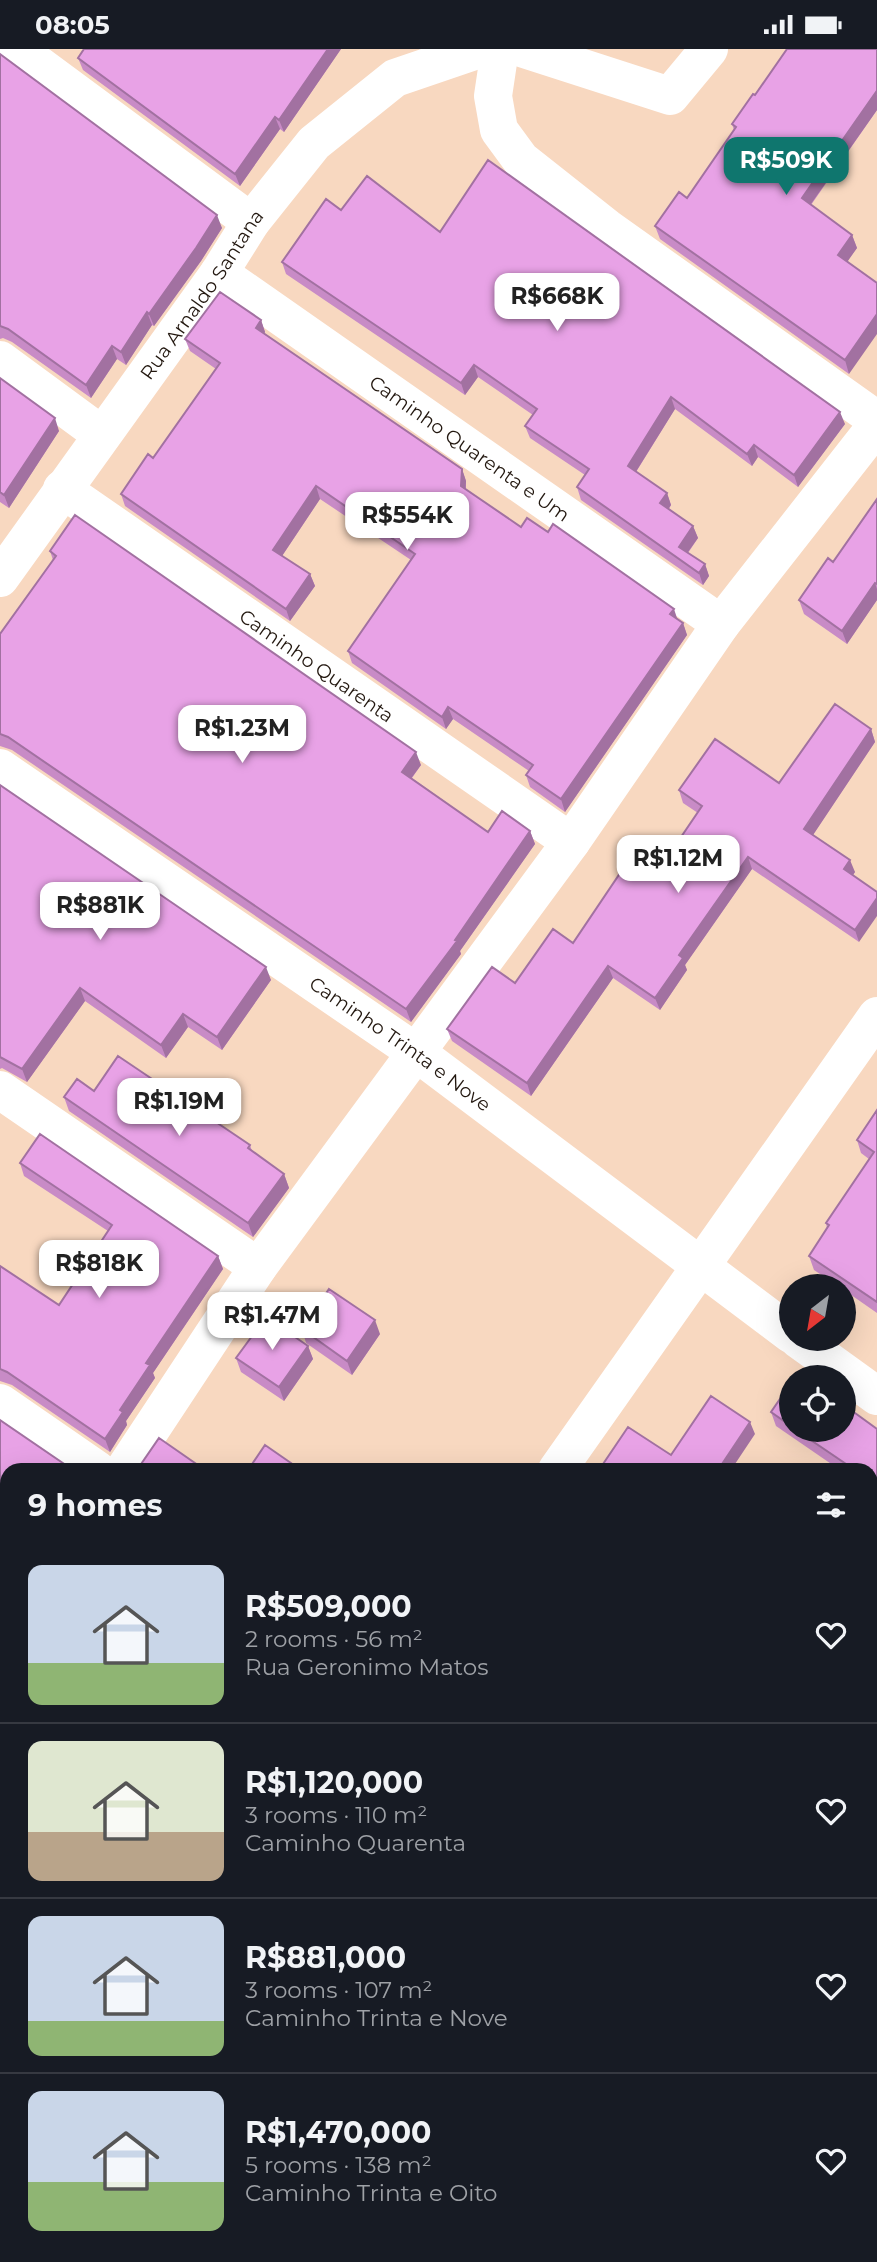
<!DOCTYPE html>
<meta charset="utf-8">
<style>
:root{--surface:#171b24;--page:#242831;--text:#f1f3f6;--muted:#9ea1a6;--line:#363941;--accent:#0f766e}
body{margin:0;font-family:Montserrat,sans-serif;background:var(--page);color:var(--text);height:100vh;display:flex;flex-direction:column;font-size:26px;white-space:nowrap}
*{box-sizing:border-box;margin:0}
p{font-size:23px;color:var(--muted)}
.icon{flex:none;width:38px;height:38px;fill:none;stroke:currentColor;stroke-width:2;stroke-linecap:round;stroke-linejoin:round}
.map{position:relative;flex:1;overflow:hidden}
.side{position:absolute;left:0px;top:1414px;width:878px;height:800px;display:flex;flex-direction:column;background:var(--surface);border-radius:21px 21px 0 0;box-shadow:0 7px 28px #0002}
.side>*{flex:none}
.needle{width:46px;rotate:211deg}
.controls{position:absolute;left:779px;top:1225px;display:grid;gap:14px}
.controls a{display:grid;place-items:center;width:77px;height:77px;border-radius:50%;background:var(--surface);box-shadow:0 7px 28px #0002;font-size:35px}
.price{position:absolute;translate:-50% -60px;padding:0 16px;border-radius:14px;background:#fff;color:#222;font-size:23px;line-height:46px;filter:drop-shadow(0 2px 4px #0008)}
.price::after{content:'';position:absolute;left:50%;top:42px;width:21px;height:16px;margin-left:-10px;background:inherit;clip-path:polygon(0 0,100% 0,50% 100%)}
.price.current{background:var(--accent);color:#fff}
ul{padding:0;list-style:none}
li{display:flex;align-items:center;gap:21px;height:175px;padding:0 28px}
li+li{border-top:2px solid var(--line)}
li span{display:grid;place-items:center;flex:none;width:196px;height:140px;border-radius:14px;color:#555}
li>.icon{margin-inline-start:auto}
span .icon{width:84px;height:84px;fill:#fffc;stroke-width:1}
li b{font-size:30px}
h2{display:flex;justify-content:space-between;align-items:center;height:84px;padding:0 28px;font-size:30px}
.status{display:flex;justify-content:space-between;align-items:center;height:49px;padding:0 35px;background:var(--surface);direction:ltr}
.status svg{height:19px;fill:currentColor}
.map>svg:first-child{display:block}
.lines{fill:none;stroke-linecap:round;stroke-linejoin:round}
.minor{stroke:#fff;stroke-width:38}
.wall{fill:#c88bc6}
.shaded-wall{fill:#a271a1}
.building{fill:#e8a2e6;stroke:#a271a1;stroke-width:2}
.labels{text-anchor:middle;stroke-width:5;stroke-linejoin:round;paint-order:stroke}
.street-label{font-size:19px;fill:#22170f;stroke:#f8d8c0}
</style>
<div class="status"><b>08:05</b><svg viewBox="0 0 49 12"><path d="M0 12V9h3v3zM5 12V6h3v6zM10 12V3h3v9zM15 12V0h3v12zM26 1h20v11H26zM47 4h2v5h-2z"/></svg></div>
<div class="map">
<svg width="877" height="2213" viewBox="0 0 877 2213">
<rect width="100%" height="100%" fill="#f8d8c0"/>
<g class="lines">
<!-- minor -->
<g class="minor">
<path d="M17,0l234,173"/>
<path d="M500,0l-7,47 6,34 22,30 86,68 270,192"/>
<path d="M524,0l146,47 39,-47"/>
<path id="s1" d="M219,224l502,351"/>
<path d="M0,311l102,75"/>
<path id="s2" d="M62,440l509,353"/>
<path id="s3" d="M0,529l219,-305 32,-51 63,-79 81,-65 85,-29"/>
<path id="s4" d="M0,719l417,285 374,281"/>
<path d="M0,1041l258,177"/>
<path d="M798,1290l79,57"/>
<path d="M0,1354l97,67"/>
<path d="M124,1421l134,-203 313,-425 150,-218 156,-199"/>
<path d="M557,1421l320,-454"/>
<path d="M872,1550l5,-8"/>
<path d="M0,1594l7,-10"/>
<path d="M0,1994l7,4"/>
<path d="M872,2126l5,-7"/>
<path d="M0,2198l7,-9"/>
<path d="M305,2207l8,6"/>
<path d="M411,2213l4,-6"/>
<path d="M807,2213l5,-6"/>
</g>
</g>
<!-- wall -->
<path class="wall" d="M84,0h257l-57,83 -4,-3 -40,57 -157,-116 -5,-12z
M877,0v61l-66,95 41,30 5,13 -10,13 2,113 -189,-135 -5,-13 32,-28 47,-68 -2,-6 23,-29z
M0,5l222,174 -21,33 -47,65 -2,-1 -26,40 -9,-6 -26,39 -79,-56 -9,-4 -3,1z
M341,161l99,22 405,192 -47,63 -40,-30 -6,9 -77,-57 -39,63 31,21 4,12 -2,4 24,17 5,12 -10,15 17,11 4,12 -6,9 -122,-85 -4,-13 8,-12 -55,-37 -5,-12 8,-11 -55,-38 -13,18 -179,-121 -4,-12z
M261,271l4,12 -1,2 198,135 4,12v9l55,37 162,96 4,12 -122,177 -35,-25 -4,-12 3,-4 -76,-52 -7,10 -94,-66 -4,-12 63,-91 -91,-61 -38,57 28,18 5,12 -25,35 -165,-115 -4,-12 32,-36 63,-89 -26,-18 -5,-12z
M0,329l59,53 -50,77 -9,-6z
M877,450v101l-30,44 -43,-30 -5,-14 34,-38z
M50,502l371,214 -9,13 76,54 42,-1 5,13 -75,107 1,3 -50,68 -399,-272 -12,-4v-112l53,-74z
M871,680l4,13 -62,93 42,37 -2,3 6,67 -107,-73 -67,96 2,5 -27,40 -47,-32 -82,118 -79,-55 -5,-12 126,-86 87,-75 38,-55 -15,-10 -4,-13 100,-7z
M0,736l271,195 -49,70 -34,-23 -22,31 -81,-57 -58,81 -25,-14 -2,1z
M94,1042l156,54 2,6 32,23 5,14 -36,49 -184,-126 -5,-14z
M877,1061v203l-33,-23v-4h-6l-24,-16 -5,-14 18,-28 -1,-5 43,-64 -8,-6 -4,-13z
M20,1114l198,93 5,13 -70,104 2,5 -29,43 1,4 -17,27 -98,-67 -12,-4v-115l59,39 49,-74 -84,-55z
M302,1280l78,5 -28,41 -46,-32z
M308,1297l5,13 -29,42 -43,-29 -5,-14z
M791,1334v47l86,-1v110l-5,-4v-65h-32l-64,-44 -5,-14z
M0,1371l7,50v125l-2,-1 -5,7z
M7,1677v167l-7,-5v-152z"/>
<!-- shaded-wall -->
<path class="shaded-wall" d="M328,0h13l-57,83 -5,-12z
M876,43l1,3v15l-71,101 -4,-13z
M275,68l5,12 -40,57 -5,-12z
M217,166l5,13 -21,33 -47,65 -5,-12z
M852,186l5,13 -14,20 -5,-13z
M147,263l5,13 -26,40 -5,-13z
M877,265v20l-28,40 -4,-14z
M261,271l4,12 -5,8 -4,-12z
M112,297l5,13 -26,39 -5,-13z
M474,316l4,12 -13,18 -4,-12z
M671,348l4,12 -43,69 -4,-12z
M840,363l5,12 -47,63 -4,-12z
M55,369l4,13 -50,77 -5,-13z
M754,396l4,12 -6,9 -5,-12z
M462,420l4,12 -1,17 -4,-12z
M316,437l4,13 -42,63 -5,-12z
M667,444l4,12 -7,10 -4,-12z
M693,477l5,12 -15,21 -4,-12z
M705,515l4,12 -6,9 -4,-12z
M310,525l5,12 -25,35 -4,-12z
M875,534l2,6v11l-30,44 -5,-13z
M674,560l4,12 -8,-7z
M683,574l4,12 -122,177 -4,-13z
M448,658l5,12 -7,10 -4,-12z
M871,680l4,13 -66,99 -5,-12z
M416,703l5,13 -14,19 -5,-12z
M530,782l5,13 -75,107 1,3 -50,68 -5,-13z
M748,808l4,12 -67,96 2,5 -27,40 -5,-12 24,-43z
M850,811l5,12 -6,9 -5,-12z
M877,849v18l-18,26 -4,-12z
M608,917l5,12 -82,118 -4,-13z
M266,918l5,13 -49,70 -5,-13z
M80,939l5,13 -58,81 -5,-13z
M183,965l5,13 -22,31 -5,-13z
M284,1125l5,14 -36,49 -5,-14z
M218,1207l5,13 -70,104 2,5 -29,43 1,4 -17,27 -5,-13 41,-76z
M375,1271l5,14 -28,41 -5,-14z
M308,1297l5,13 -29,42 -5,-14z
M750,1373l5,12 -24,36h-13z
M0,1532l5,13 -5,7z"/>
<!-- building -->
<path class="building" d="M84,0h244l-49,71 -4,-3 -40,57 -157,-116z
M787,0h90v44l-1,-1 -74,106 50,37 -14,20 39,28v31l-32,46 -190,-134 24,-34 8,6 49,-71 -4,-3 21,-30 2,1z
M0,5l217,161 -21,33 -47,66 -2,-2 -26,40 -9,-6 -26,39 -78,-56 -8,-3z
M488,111l352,252 -46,63 -40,-30 -7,9 -76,-57 -43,69 39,27 -7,10 33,23 -14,21 26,17 -6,9 -122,-86 12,-18 -64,-43 12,-17 -63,-44 -13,18 -179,-121 44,-63 15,11 26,-34 73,56z
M220,243l41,28 -5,8 206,141 -1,17 60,41 6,-9 21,14 5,-8 121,85 -4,5 13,9 -122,176 -35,-24 7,-10 -85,-58 -6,10 -94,-66 67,-97 -99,-68 -43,64 37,24 -24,35 -165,-115 27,-40 5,4 67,-95 -35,-24z
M0,329l55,40 -51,77 -4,-3z
M877,450v85l-2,-1 -33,48 -43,-31 29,-42 5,4z
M75,466l341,237 -14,20 86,60 14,-21 28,20 -75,109 2,1 -51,68 -398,-272 -8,-3v-100l56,-78 -6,-5z
M835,655l36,25 -67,100 46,31 -6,9 33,23v6l-22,32 -107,-73 -69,98 4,3 -28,40 -47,-32 -81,117 -80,-54 45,-62 23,16 38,-54 20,14 62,-92 25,17 42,-62 -23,-16 36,-51 64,44z
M0,736l266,182 -49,70 -34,-23 -22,31 -81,-57 -58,81 -22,-12z
M118,1007l132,89 -2,3 36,26 -36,49 -184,-126 13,-18 17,12z
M877,1061v192l-68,-46 20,-31 -3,-2 48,-71 -17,-12z
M40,1085l178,122 -72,107 4,2 -30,45 3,2 -18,27 -98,-67 -7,-3v-103l59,39 53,-80 -92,-62z
M329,1240l46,31 -28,41 -45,-32z
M266,1268l42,29 -29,41 -43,-29z
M791,1334v43l-20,-14z
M711,1347l39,26 -32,48h-119l29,-43 43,28z
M844,1356l33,24v100l-5,-4v-55h-17l-59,-40h48z
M0,1371l73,50h-66v113l-1,2 -6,-4z
M159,1389l46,32h-68z
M265,1396l36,25h-53z
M7,1677v157l-7,-4v-143z"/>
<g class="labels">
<!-- street labels -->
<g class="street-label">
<text dy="7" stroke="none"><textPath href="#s3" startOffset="348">Rua Arnaldo Santana</textPath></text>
<text dy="7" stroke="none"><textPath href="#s1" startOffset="306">Caminho Quarenta e Um</textPath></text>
<text dy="7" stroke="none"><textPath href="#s2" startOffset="310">Caminho Quarenta</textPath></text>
<text dy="7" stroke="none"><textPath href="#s4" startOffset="486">Caminho Trinta e Nove</textPath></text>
</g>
</g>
</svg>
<div class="controls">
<a><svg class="needle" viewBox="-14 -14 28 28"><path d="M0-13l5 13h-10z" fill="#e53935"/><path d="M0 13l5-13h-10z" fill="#9ea1a6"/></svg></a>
<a><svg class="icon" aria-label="locate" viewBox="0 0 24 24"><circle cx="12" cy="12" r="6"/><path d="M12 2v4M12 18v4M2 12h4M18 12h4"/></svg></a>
</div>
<b class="price current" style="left:786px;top:148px">R$509K</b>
<b class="price" style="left:557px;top:284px">R$668K</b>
<b class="price" style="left:407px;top:503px">R$554K</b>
<b class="price" style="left:242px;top:716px">R$1.23M</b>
<b class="price" style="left:678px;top:846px">R$1.12M</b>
<b class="price" style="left:100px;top:893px">R$881K</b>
<b class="price" style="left:179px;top:1089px">R$1.19M</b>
<b class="price" style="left:99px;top:1251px">R$818K</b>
<b class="price" style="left:272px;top:1303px">R$1.47M</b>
<section class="side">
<h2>9 homes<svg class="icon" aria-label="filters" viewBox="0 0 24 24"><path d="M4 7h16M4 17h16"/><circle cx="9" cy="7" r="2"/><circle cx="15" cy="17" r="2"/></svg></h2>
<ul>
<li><span style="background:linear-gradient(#c9d6e8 70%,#8fb573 0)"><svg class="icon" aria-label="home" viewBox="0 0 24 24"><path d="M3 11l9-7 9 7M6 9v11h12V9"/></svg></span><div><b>R$509,000</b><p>2 rooms · 56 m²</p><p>Rua Geronimo Matos</p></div><svg class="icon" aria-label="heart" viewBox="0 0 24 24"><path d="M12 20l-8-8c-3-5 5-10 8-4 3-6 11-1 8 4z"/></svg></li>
<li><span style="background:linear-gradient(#dfe7d0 65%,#b9a48a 0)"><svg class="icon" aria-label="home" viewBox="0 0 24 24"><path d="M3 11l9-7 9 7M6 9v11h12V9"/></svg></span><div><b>R$1,120,000</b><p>3 rooms · 110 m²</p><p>Caminho Quarenta</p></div><svg class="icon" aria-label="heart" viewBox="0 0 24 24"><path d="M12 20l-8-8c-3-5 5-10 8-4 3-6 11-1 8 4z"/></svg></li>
<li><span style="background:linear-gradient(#c9d6e8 75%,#8fb573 0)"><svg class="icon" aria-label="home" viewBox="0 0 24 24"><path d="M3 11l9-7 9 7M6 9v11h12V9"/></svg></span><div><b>R$881,000</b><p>3 rooms · 107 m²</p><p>Caminho Trinta e Nove</p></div><svg class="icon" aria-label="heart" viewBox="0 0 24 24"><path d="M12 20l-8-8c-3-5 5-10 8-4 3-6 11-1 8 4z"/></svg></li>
<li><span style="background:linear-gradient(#c9d6e8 65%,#8fb573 0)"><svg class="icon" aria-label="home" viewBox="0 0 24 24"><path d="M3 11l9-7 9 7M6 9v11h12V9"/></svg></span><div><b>R$1,470,000</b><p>5 rooms · 138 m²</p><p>Caminho Trinta e Oito</p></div><svg class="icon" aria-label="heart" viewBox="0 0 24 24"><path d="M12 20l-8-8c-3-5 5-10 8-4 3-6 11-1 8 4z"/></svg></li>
</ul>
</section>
</div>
